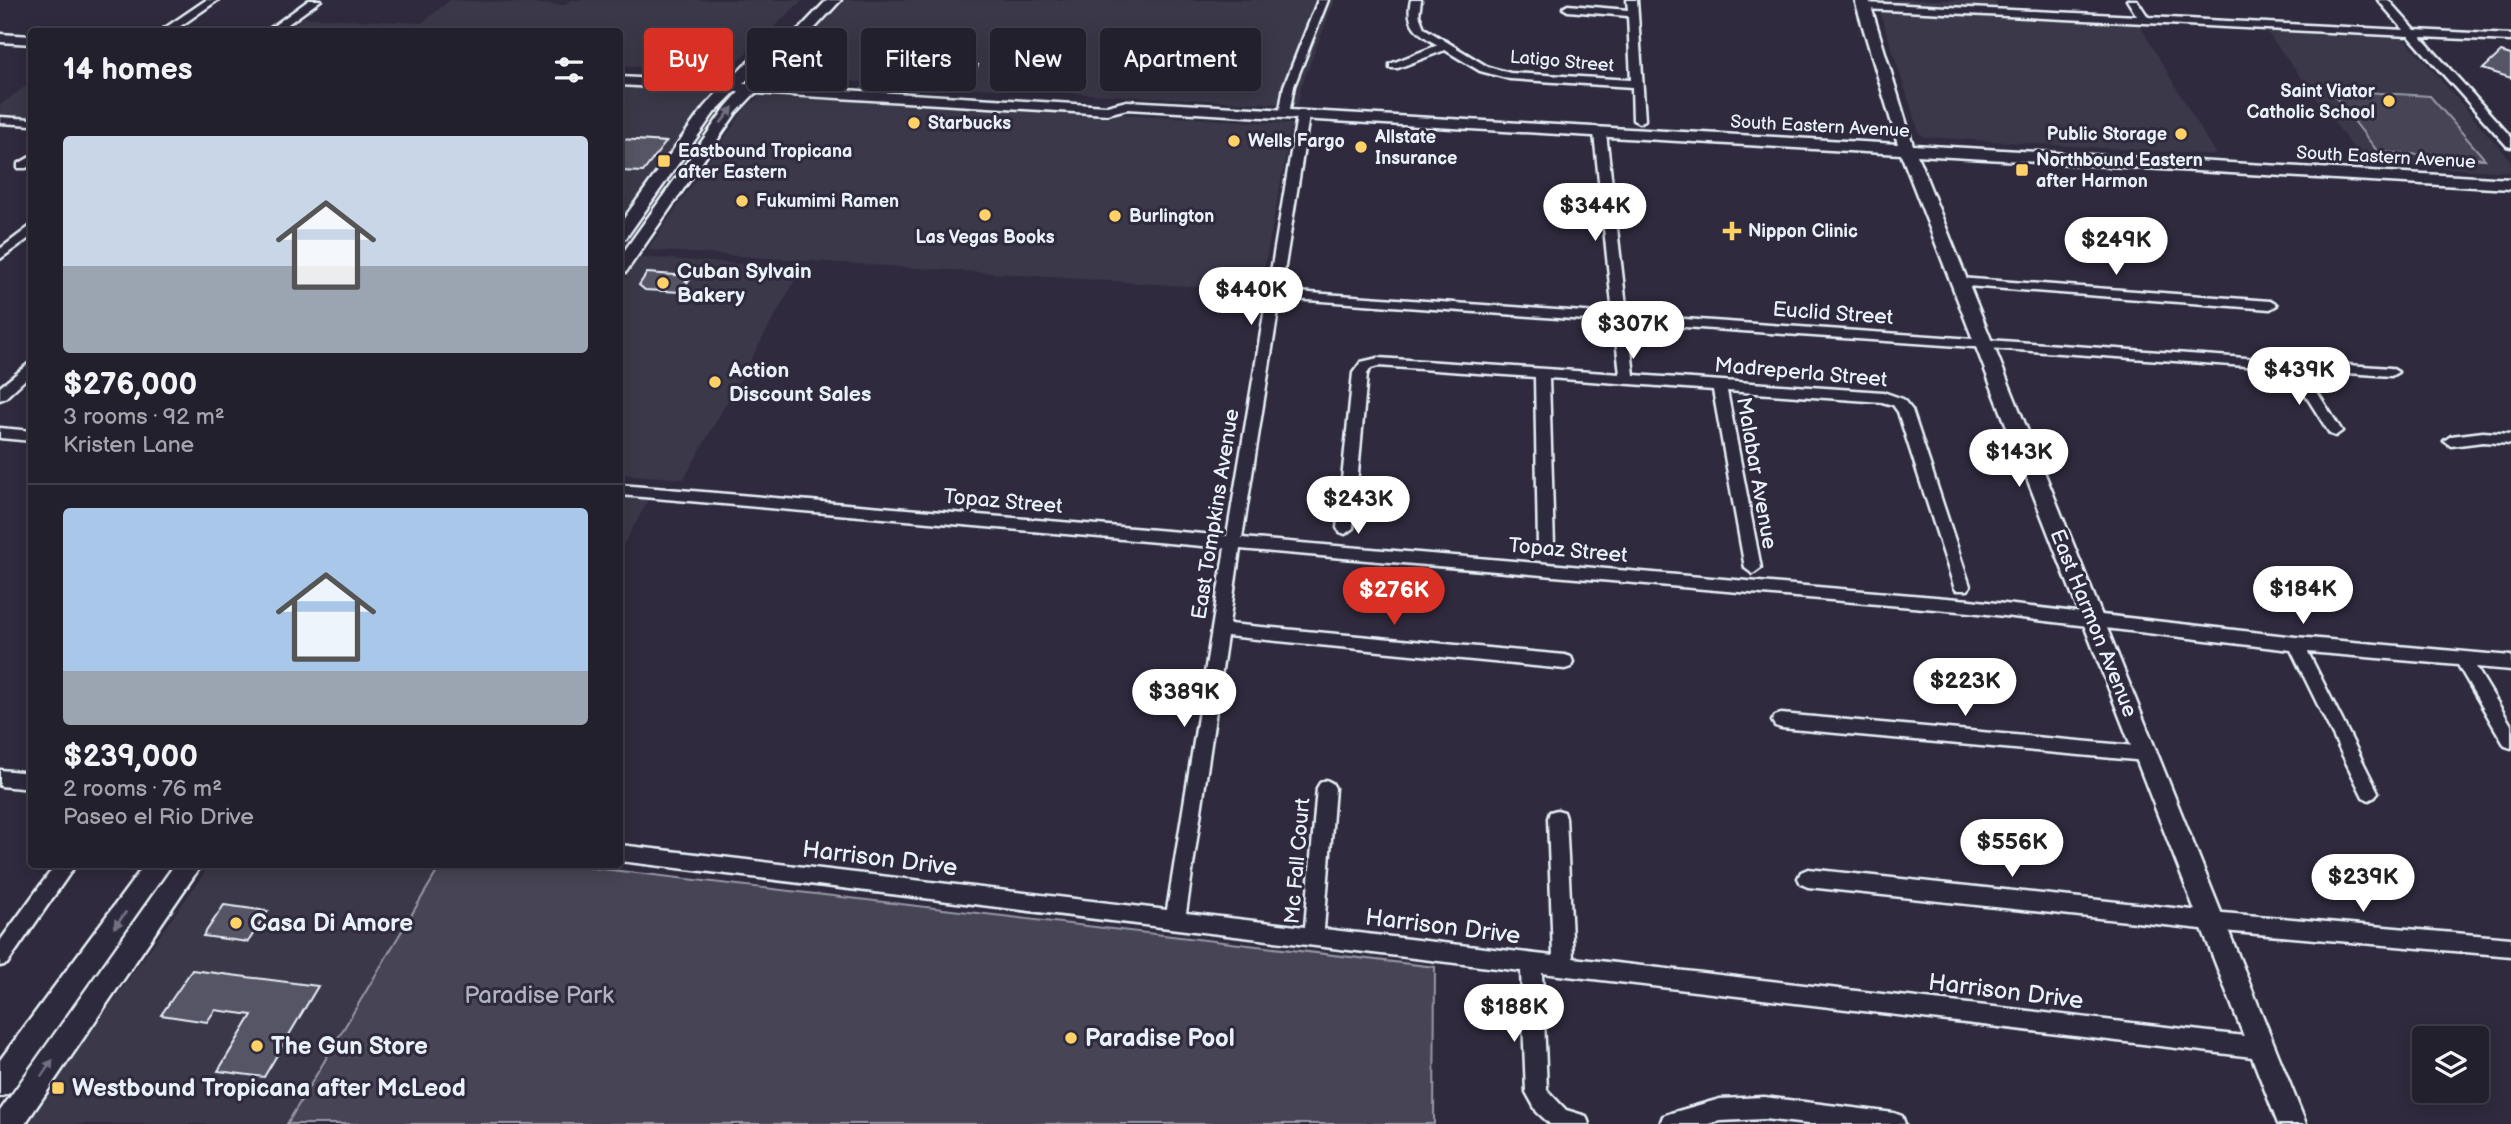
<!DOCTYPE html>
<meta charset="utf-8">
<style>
:root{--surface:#23202e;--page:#2f2d3a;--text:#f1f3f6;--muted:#a3a3aa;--line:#403e4a;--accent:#d93025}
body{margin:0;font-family:"Balsamiq Sans",sans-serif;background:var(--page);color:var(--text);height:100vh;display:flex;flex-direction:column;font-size:26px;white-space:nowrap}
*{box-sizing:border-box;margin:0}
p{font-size:23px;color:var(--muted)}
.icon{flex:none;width:38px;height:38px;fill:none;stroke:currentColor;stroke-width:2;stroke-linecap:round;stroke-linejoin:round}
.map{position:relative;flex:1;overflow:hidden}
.details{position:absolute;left:28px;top:28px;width:595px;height:840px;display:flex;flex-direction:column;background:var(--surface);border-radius:7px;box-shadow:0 4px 18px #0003,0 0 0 2px var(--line)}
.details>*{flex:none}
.guide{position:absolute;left:644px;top:28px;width:665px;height:63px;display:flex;gap:14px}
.controls{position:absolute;left:2412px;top:1026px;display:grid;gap:14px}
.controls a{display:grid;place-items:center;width:77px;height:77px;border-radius:7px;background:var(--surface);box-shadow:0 4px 18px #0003,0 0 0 2px var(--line);font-size:35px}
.price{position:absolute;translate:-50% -60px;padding:0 16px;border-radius:24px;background:#fff;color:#222;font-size:23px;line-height:46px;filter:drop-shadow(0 2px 4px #0008)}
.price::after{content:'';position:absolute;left:50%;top:42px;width:21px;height:16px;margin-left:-10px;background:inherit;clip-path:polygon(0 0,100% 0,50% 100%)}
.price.selected{background:var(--accent);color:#fff}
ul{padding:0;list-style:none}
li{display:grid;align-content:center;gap:14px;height:371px;padding:0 35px}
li+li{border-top:2px solid var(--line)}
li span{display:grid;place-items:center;height:217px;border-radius:7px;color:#555}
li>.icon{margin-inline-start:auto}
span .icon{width:126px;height:126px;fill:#fffc;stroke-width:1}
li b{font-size:30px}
h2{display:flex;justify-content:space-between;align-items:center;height:84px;padding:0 35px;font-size:30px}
.pill{padding:0 24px;border-radius:7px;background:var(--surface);box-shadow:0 4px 18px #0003,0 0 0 2px var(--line);font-size:24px;line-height:63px}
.pill.selected{background:var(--accent);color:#fff}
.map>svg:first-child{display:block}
.built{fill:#3b3749}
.green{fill:#464455;stroke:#979aa6;stroke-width:2}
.building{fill:#575565;stroke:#e8f1f8;stroke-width:2}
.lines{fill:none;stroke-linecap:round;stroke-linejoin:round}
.minor-casing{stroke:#e8f1f8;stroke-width:5}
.major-casing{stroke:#e8f1f8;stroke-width:5}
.minor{fill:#2f2a3d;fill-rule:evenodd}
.major{fill:#2f2a3d;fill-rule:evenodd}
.oneway{fill:#70707e}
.poi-dot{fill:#ffd166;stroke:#2f2a3d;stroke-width:2.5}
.labels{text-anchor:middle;stroke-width:6;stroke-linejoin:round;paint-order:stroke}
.far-street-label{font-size:18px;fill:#e8f1f8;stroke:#2f2a3d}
.far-poi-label{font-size:18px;font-weight:bold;fill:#e8f1f8;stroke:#2f2a3d;text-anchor:start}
.poi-label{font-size:21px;font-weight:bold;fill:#e8f1f8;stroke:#2f2a3d;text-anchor:start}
.street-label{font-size:21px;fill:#e8f1f8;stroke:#2f2a3d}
.near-street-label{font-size:24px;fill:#e8f1f8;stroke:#2f2a3d}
.near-poi-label{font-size:24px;font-weight:bold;fill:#e8f1f8;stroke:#2f2a3d;text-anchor:start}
.near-park-label{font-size:24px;fill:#afb4bf;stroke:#2f2a3d}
</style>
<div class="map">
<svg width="2511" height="1124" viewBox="0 0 2511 1124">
<rect width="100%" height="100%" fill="#2f2a3d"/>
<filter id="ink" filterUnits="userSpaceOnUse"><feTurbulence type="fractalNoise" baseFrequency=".0143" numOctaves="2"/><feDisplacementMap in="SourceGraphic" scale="14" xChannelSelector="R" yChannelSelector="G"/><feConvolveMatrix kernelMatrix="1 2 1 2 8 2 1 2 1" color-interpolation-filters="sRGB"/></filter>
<g filter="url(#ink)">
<!-- built -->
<path class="built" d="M450,0l115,5 6,-5h232l-77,72 -106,-6v-34l-336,-1 20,-14 118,6z
M846,0h489l-34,87 -3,18 -513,-27 -11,-4z
M1880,0h114l4,7 -110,-4z
M1888,12l251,12 77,131 -292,-18 -5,-5 -38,-116 1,-3z
M2267,32l131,6 9,3 104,120v11l-146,-8z
M31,82v34l-31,-2v-9z
M620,87l94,5 -94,128z
M763,93l529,31 -32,167 -613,-41 99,-143z
M640,257l162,11 -118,211 -64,-5v-188z
M620,497l29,2 -29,52z
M210,865h231l-154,259h-262z"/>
<!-- green -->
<path class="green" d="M2330,90l100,6 55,63 -107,-7z
M441,865h128l866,102 -1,157h-1147z"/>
<!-- building -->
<path class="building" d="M952,52l16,1 -6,11 16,1 -8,17 -33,-2z
M2501,52l10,3v23l-28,-9z
M813,54l32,1 -11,17 -32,-1z
M1038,64l29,1 -5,13 -28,-2z
M620,139l46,3 -23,30 -23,-1z
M647,273l42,3 -3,5h3l-8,11 -36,-2 -6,-5z
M224,905l44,6 -20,31 -45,-6z
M192,970l126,16 -54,91 -46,-6 34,-56 -37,-5 -8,12 -46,-7z"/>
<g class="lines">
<!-- minor casing -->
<g class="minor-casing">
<path id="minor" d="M206,0h12l-46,32h-13z
M309,0h12l-44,32h-12z
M1318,0h10l-34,86 -5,28 -10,2 5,-30z
M1411,0h10l-2,15 5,13 64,39 22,6 121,7 -3,-64 -60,-5 -5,-3 5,-3 60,5 -1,-10h10l8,120 -6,3 -6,-3 -1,-33 -122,-8 -30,-8 -35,-21 -47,18h-8v-4l48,-19c-20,-12 -33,-20 -27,-45z
M2127,0h10l11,17 256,13 -26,-30h10l27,30 96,5v6l-90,-4 90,100v10l-4,-1 -98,-110 -545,-27 -5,-3 5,-3 273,13z
M1303,113l6,3 -28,175 332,23 -19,-181 6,-3 6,3 21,182 764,53 7,4 -7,4 -88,-6 39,61 -7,5 -5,-2 -41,-65 -661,-46 6,52 249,17 20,7 9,11 58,176 -2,4h-12l-2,-4 -56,-174 -5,-7 -11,-3 -155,-11 34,177 -8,6 -8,-6 -32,-178 -164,-12 5,169 -8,6 -8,-6 -3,-170 -157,-11 -7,2 -4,6 -14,154 -8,6 -5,-2 -3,-4 16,-155 8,-11 17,-4 242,16 -6,-52 -334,-24 -38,240 728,62 326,37 215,19v14l-35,-3 35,58v23l-6,-2 -47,-81 -150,-13 70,140 -3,5 -6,3 -6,-3 -72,-147 -321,-38 -730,-63 -11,75 336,31 6,2 2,5 -2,5 -6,2 -338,-33 -41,277 119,14 12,-139 3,-5 6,-3 6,3 3,5 -11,141 229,27 -5,-138 2,-6 7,-2 7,2 2,6 7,140 688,80 7,3 3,7 -3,7 -7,3 -719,-85 5,117 19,20 20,6 3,8h-39l-13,-12 -11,-20 -5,-121 -901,-110v-16l547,65 58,-362 -605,-53v-10l607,51 70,-420z
M0,117l32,2v6l-32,-2z
M32,156v9l-6,3h-8v-4z
M32,225v11l-32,23v-10z
M1959,278l311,23 7,4 -7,4 -316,-24v-6z
M32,361v12l-27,25 -5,2v-13z
M0,428l32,3v10l-32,-3z
M2483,432l28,2v10l-28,-2 -32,4 -7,-5 7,-5z
M1781,714l365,33 6,2 3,5 -3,5 -6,2 -365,-33 -6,-2 -3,-5 3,-5z
M0,770l32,3v16l-32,-3z
M56,864h20l-69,100 -7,2v-25z
M1808,869l403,43 300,26v18l-300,-26 -403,-43 -7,-3 -3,-6 3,-6z
M1764,1097l130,16 8,3 3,8h-98l-43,-5 -44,2 -11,3h-49l3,-8 8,-3 49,-14z"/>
</g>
<!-- major casing -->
<g class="major-casing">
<path id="major" d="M827,0h14l-79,85 345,21 20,-5 771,43 -43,-144h14l44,145 598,34v10l-594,-34 389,969h-28l-377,-970 -774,-45 -20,5 -352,-21 -19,20 -110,159 -6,1v-16l106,-150 13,-15h-4l-21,21 -88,125 -6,2v-16l84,-117 15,-16 -99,-6v-8l107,6 37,-37h10v6l-31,32h4z
M0,34l32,2v8l-32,-2z
M145,864h27l-162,229 -10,4v-37z
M175,864h27l-177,260h-25v-13z"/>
</g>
<!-- minor -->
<use href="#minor" class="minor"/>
<!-- major -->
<use href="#major" class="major"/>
</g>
<!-- one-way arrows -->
<defs><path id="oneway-solid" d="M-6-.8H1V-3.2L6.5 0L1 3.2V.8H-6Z" transform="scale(1.75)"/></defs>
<g class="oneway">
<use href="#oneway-solid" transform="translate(727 115) rotate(-52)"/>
<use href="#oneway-solid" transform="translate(120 920) rotate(126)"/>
<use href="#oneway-solid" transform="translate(47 1068) rotate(-55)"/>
</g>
</g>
<!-- markers -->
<g class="poi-dot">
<circle cx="2389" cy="101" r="7"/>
<circle cx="914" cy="123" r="7"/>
<circle cx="2181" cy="134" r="7"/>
<circle cx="1234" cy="141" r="7"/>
<circle cx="1361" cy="147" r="7"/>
<rect x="657" y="154" width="14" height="14" rx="3.5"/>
<rect x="2015" y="163" width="14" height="14" rx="3.5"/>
<circle cx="742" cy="201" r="7"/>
<circle cx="985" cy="215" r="7"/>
<circle cx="1115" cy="216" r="7"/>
<path d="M1728.5 220.5h7v7h7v7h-7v7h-7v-7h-7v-7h7z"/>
<circle cx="663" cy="283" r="7"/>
<circle cx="715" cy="382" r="7"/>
<circle cx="236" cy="923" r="7"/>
<circle cx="1071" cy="1038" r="7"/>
<circle cx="257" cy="1046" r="7"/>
<rect x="51" y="1081" width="14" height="14" rx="3.5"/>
</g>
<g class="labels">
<!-- far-street labels -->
<g class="far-street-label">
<text transform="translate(1562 61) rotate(5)" y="6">Latigo Street</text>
<text transform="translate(1820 126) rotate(3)" y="6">South Eastern Avenue</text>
<text transform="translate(2386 157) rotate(3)" y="6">South Eastern Avenue</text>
</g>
<!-- far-poi labels -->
<g class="far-poi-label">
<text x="2375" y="97" text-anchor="end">Saint Viator<tspan x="2375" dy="21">Catholic School</tspan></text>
<text x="928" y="129">Starbucks</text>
<text x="2167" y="140" text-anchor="end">Public Storage</text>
<text x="1375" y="143">Allstate<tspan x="1375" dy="21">Insurance</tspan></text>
<text x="1248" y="147">Wells Fargo</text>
<text x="678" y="157">Eastbound Tropicana<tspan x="678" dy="21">after Eastern</tspan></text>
<text x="2036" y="166">Northbound Eastern<tspan x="2036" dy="21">after Harmon</tspan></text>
<text x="756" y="207">Fukumimi Ramen</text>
<text x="1129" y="222">Burlington</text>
<text x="1748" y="237">Nippon Clinic</text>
<text x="985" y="243" text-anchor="middle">Las Vegas Books</text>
</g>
<!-- poi labels -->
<g class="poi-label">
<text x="677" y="278">Cuban Sylvain<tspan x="677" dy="24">Bakery</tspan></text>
<text x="729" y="377">Action<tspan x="729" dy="24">Discount Sales</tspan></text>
</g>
<!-- street labels -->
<g class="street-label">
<text transform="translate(1833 313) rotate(4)" y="7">Euclid Street</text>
<text transform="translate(1801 372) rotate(5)" y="7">Madreperla Street</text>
<text transform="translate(1757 473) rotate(80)" y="7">Malabar Avenue</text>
<text transform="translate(1003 501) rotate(5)" y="7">Topaz Street</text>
<text transform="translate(1215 514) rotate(-81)" y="7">East Tompkins Avenue</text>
<text transform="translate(1568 550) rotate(5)" y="7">Topaz Street</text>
<text transform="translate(2094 623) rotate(68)" y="7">East Harmon Avenue</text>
<text transform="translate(1297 861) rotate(-85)" y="7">Mc Fall Court</text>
</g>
<!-- near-street labels -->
<g class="near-street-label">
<text transform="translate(880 858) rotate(7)" y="8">Harrison Drive</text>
<text transform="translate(1443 926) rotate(7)" y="8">Harrison Drive</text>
<text transform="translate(2006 991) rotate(7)" y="8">Harrison Drive</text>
</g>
<!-- near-poi labels -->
<g class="near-poi-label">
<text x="250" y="931">Casa Di Amore</text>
<text x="1085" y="1046">Paradise Pool</text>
<text x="271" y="1054">The Gun Store</text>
<text x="72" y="1096">Westbound Tropicana after McLeod</text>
</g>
<!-- near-park labels -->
<g class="near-park-label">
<text x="539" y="1003">Paradise Park</text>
</g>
</g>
</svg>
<div class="controls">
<a><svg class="icon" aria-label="layers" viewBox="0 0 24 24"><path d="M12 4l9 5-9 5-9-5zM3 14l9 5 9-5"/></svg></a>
</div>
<b class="price" style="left:1595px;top:243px">$344K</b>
<b class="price" style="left:2116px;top:277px">$249K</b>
<b class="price" style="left:1251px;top:327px">$440K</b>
<b class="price" style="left:1633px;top:361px">$307K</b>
<b class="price" style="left:2299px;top:407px">$439K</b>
<b class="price" style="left:2019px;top:489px">$143K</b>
<b class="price" style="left:1358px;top:536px">$243K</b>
<b class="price" style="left:2303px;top:626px">$184K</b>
<b class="price selected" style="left:1394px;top:627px">$276K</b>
<b class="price" style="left:1965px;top:718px">$223K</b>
<b class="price" style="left:1184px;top:729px">$389K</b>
<b class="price" style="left:2012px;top:879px">$556K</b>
<b class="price" style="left:2363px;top:914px">$239K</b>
<b class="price" style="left:1514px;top:1044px">$188K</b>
<div class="guide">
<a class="pill selected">Buy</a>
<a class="pill">Rent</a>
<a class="pill">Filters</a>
<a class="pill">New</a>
<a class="pill">Apartment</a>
</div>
<section class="details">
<h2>14 homes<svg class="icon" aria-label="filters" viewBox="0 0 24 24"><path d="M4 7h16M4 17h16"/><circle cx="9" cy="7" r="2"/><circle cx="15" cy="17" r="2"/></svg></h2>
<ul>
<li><span style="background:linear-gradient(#c9d6e8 60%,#9aa5b1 0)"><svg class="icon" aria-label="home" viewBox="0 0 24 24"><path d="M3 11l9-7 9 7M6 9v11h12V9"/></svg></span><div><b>$276,000</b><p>3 rooms · 92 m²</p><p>Kristen Lane</p></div></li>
<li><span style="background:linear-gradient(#a9c7e8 75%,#9aa5b1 0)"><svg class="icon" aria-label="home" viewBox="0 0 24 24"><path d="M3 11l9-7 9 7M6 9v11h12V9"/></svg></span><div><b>$239,000</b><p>2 rooms · 76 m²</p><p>Paseo el Rio Drive</p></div></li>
</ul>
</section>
</div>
